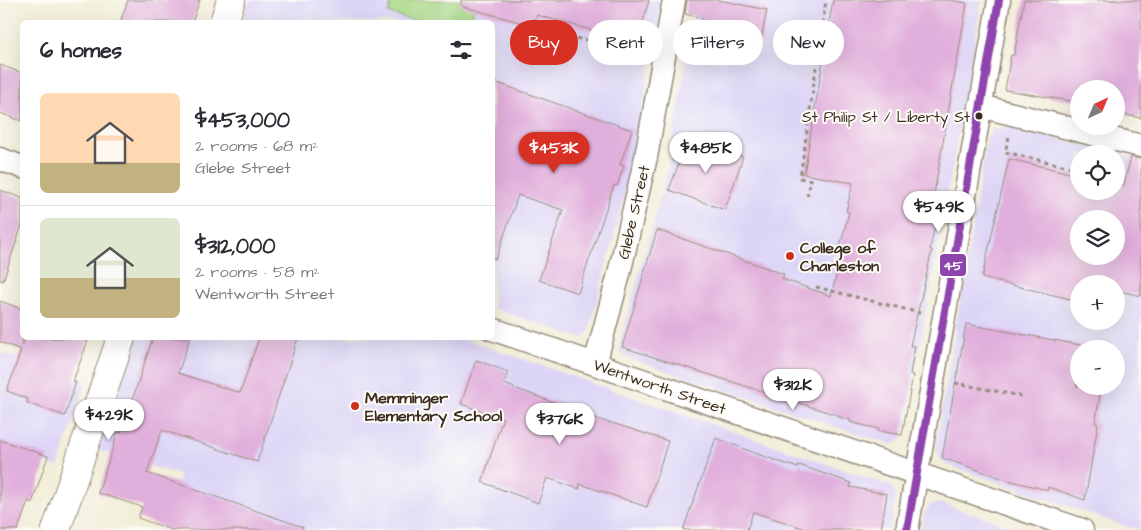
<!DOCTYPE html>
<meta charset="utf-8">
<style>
:root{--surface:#fff;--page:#f2f2f3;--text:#2b2b33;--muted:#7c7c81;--line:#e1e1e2;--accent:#d93025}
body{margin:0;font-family:"Architects Daughter",sans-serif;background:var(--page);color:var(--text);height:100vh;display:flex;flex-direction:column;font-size:19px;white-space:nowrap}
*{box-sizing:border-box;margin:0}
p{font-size:16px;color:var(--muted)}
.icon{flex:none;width:28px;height:28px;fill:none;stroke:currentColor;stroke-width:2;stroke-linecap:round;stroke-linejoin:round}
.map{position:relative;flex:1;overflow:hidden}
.drawer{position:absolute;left:20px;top:20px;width:475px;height:320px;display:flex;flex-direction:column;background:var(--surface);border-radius:8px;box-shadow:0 5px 20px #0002}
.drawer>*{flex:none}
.banner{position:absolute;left:510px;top:20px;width:475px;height:45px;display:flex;gap:10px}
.needle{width:32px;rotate:44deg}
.tools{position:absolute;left:1070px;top:80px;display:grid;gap:10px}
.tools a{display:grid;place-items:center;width:55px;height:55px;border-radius:50%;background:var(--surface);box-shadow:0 5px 20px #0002;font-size:25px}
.price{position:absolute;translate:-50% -42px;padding:0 11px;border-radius:18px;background:#fff;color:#222;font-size:16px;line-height:32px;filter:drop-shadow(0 1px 2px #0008)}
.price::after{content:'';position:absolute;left:50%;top:30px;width:15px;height:11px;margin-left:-8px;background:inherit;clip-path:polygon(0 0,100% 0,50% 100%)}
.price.selected{background:var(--accent);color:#fff}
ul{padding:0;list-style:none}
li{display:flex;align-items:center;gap:15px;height:125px;padding:0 20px}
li+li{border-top:1px solid var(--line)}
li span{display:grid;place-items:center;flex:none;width:140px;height:100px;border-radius:8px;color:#555}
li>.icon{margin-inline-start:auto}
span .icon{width:60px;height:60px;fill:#fffc;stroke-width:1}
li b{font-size:21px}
h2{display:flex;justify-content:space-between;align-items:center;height:60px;padding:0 20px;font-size:21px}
.pill{padding:0 18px;border-radius:22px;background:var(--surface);box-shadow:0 5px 20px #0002;font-size:18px;line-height:45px}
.pill.selected{background:var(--accent);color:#fff}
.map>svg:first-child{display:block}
.built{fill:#ddd5f6;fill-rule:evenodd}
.green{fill:#a8d886;stroke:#728152}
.building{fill:#e1afdb;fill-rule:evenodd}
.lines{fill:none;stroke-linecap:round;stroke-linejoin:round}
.minor-casing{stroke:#968c7c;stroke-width:25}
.tertiary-casing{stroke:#968c7c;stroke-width:30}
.path{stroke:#968c7c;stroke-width:3;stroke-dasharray:4 4;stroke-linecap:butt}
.minor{stroke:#fff;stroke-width:22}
.tertiary{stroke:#fff;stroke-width:28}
.bus-1-casing{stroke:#fdfcf7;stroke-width:11}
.bus-1{stroke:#8e44ad;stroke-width:8}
.bus-dot{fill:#3b2a1e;stroke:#fdfcf7;stroke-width:2}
.poi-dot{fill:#c8321e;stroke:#fdfcf7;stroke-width:2}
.labels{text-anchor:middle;stroke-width:4;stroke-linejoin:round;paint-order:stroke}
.bus-label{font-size:15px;fill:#3b2a1e;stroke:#fdfcf7;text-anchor:end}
.street-label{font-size:16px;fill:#3b2a1e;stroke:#fdfcf7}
.poi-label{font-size:16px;font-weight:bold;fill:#3b2a1e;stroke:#fdfcf7;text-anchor:start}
.line-badge{stroke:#fdfcf7;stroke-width:2}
.badge-label{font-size:14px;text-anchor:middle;font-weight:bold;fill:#fff}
</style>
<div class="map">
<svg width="1141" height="530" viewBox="0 0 1141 530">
<rect width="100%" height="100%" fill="#fdfcf7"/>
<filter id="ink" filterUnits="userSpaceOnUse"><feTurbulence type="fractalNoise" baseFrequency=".02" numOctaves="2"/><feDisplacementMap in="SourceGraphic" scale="10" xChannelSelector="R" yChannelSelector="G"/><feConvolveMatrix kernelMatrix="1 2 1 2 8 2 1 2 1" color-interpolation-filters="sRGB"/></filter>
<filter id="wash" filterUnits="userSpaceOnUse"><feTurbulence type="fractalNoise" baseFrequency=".0096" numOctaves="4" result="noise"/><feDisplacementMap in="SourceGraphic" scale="20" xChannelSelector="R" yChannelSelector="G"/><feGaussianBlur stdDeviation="1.12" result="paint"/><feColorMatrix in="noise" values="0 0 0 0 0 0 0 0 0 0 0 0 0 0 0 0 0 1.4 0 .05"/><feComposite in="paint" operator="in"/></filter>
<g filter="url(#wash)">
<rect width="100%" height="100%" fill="#f2eed9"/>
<!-- built -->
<path class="built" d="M249,0h414l-37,190 -37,141 -6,7 -9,-2 -81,-28 -1,-286h-250z
M696,0h286l-77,428 -4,11 -9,6 -264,-87 -8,-6v-10l48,-173z
M1006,126l135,32v372h-4l-192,-66 -7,-9 -2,-10 51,-306 6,-9zM1079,154h37v37h-37zM1079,219h37v37h-37zM1079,284h37v37h-37zM1079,349h37v37h-37z
M137,338h324l430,148 5,10 -6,34h-730l20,-55 -82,-25z
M0,352l86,30 -28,85 -58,-20z
M941,503l80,27h-100l3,-16 6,-9z"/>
<!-- green -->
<path class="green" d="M392,0h85l-7,22h-51l-31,-9z"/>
<g id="blocks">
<!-- building -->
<path class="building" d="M128,0h72l-8,22h-72z
M461,0h188l-7,26 -14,-4 -5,19 -22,-6 1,-2 -65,-18 -4,11 -72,-20z
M687,0h32l48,10 -9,45 -60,-13 4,-24 -17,-4z
M833,0h116l18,3 -36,209 6,2 -7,35 2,1 -22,96h5l-5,28 3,1 -11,60 -23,-4v-2l-29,-7 1,-2 -12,-3 1,-1 -218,-69 35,-117 127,44 -2,5 49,17 12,-49h-3l9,-35 -3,-1 7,-28 -49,-9z
M1024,0h117v118l-25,-5v-24h-37v15h-2v-2l-72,-12 6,-35h3z
M0,65l22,8v48l-22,-8z
M492,81l140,49 -12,35h4l-7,21 -3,-1 -36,108 -39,-13 24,-70 -45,-15 -22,64 -4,-1z
M688,138l55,19 -18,53 -56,-20z
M1131,157l10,2v137l-25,-6v-6h-27l-10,-3v20l-97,-23 27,-119 70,16v16h37v-4l7,1zM1079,219h37v37h-37z
M0,190l22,8v27l-19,56 -3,-1z
M0,301l22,8v37l3,-8h64l-16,43 3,1 -11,34 -38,-13 1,-4 -21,-8 14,-41 -21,-8z
M966,324l120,22 -1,3h-6v27l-3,10h15l-1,7 10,2 -5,28 3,1 -13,76 -37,-13v3l-41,-10 -65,-22z
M153,338h37l-12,35 62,20 19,-55h39l-41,124 -95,-32 -15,43 156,54 -1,3h-130l-34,-12 4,-11 -44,-14 20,-61 3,1z
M476,360l32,12 -4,12 105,39v-1l59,19 -21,66 -67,-23 -1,5 -32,-11 -9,25 -56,-21 21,-64 -42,-14z
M716,438l44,17 38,13 1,-3 52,18 -1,4 37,7 -6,36h-72l-56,-18 -6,18h-64z
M0,440l48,16 -16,47 -4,-2 -10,29h-18z"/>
</g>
</g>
<g filter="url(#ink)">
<use href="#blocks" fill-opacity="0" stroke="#968c7c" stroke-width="1"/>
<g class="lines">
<!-- minor casing -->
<g class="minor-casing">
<path id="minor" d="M980,106l161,40
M0,159l22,8
M492,329l590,201
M595,364l24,-90 27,-117 28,-157
M907,530l92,-530"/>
</g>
<!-- tertiary casing -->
<g class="tertiary-casing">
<path id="tertiary" d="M224,22l7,-22
M56,530l65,-192"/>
</g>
<!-- path -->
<path class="path" d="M529,30c38,8 75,13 113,14
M1009,137l-4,15 74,17
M1116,178l4,-13
M807,196l4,-16 -11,-2 26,-178
M816,287l104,26
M955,383l66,13"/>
<!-- minor -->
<use href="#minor" class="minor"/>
<!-- tertiary -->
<use href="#tertiary" class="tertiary"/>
<!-- bus-1 casing -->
<g class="bus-1-casing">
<path id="bus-1" d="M907,530l92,-530"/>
</g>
<!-- bus-1 -->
<use href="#bus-1" class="bus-1"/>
</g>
</g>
<!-- markers -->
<circle class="bus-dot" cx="979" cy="116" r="4.5"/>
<g class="poi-dot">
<circle cx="790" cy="256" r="5"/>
<circle cx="355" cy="406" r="5"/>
</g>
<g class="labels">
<!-- bus labels -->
<g class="bus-label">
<text x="970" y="122">St Philip St / Liberty St</text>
</g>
<!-- street labels -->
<g class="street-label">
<text transform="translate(633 212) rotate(-77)" y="6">Glebe Street</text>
<text transform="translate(660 386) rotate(19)" y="6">Wentworth Street</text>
</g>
<!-- poi labels -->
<g class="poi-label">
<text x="800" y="253">College of<tspan x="800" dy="18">Charleston</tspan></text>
<text x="365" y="403">Memminger<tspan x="365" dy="18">Elementary School</tspan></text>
</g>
</g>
<rect class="line-badge" x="939" y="253" width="28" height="24" rx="5" fill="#8e44ad"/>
<g class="badge-label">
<text x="953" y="270">45</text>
</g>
</svg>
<div class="tools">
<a><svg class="needle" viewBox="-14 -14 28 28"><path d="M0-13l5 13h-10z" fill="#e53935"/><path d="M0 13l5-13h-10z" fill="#7c7c81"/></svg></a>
<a><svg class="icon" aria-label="locate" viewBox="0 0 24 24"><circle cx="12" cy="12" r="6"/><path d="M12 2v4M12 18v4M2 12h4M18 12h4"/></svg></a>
<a><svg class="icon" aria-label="layers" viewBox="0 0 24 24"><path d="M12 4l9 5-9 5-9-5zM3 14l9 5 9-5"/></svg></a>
<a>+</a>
<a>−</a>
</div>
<b class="price selected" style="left:554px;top:174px">$453K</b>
<b class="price" style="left:706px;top:174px">$485K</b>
<b class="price" style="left:939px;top:233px">$549K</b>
<b class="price" style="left:793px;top:411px">$312K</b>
<b class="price" style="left:109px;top:441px">$429K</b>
<b class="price" style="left:560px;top:445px">$376K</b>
<div class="banner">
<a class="pill selected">Buy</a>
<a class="pill">Rent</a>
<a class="pill">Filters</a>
<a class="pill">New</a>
</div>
<section class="drawer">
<h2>6 homes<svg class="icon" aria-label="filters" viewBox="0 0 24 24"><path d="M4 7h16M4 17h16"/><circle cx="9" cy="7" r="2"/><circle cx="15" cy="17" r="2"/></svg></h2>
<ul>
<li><span style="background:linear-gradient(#ffd9b3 70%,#c2b280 0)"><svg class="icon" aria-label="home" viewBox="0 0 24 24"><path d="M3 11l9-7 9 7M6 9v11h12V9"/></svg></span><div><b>$453,000</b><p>2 rooms · 68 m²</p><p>Glebe Street</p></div></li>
<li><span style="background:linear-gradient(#dfe7d0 60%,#c2b280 0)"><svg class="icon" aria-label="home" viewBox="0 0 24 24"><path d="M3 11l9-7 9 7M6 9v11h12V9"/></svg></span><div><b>$312,000</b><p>2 rooms · 58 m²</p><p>Wentworth Street</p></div></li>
</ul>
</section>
</div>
